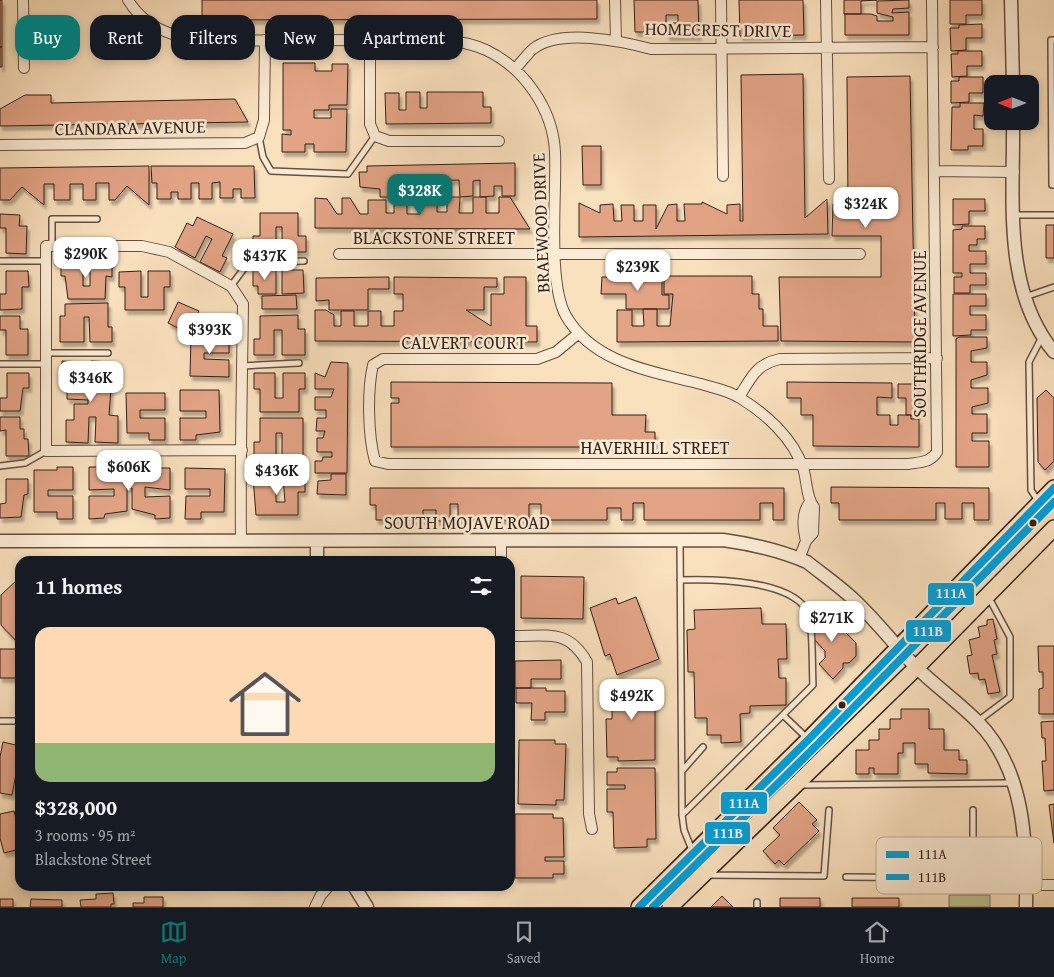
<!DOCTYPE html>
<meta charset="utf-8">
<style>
:root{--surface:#171b24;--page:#20242c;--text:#f1f3f6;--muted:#9ea1a6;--line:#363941;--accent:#0f766e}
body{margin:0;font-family:"Gentium Book Plus",serif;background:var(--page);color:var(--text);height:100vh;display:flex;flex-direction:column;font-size:19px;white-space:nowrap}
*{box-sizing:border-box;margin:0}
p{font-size:16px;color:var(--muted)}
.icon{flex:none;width:28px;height:28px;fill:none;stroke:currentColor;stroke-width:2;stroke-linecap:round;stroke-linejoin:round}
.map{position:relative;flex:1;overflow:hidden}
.panel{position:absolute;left:15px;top:556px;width:500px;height:335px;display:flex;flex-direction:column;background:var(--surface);border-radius:15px;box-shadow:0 2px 8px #0003}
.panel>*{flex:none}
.top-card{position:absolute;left:15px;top:15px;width:500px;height:45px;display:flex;gap:10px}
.needle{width:32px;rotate:270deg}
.fabs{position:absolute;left:984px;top:75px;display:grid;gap:10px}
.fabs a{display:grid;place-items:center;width:55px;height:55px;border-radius:10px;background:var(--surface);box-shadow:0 2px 8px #0003;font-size:25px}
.price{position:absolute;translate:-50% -42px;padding:0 11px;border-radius:10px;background:#fff;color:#222;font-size:16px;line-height:32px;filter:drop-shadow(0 1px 2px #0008)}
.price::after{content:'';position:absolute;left:50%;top:30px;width:15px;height:11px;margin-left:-8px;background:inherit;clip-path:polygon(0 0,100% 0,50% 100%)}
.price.selected{background:var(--accent);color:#fff}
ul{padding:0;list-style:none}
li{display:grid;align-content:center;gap:10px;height:265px;padding:0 20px}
li span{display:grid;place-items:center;height:155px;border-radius:15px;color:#555}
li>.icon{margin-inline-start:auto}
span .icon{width:90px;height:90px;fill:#fffc;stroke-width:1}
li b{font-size:21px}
h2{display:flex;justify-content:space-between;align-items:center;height:60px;padding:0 20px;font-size:21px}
.tag{padding:0 18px;border-radius:15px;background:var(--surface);box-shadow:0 2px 8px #0003;font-size:18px;line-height:45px}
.tag.selected{background:var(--accent);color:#fff}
.menu{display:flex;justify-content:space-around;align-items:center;height:70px;border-top:1px solid var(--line);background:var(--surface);font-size:14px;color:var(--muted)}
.menu a{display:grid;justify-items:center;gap:2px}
.menu .selected{color:var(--accent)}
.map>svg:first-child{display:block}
.green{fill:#bfc291;stroke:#7a7054}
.building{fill:#e3a486;stroke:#341f16;filter:url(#shadow)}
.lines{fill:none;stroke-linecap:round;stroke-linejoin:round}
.service-casing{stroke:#665040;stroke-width:8}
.minor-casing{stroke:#665040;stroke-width:12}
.tertiary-casing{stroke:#665040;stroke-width:15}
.primary-casing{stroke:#341f16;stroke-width:18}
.service{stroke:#fcecd5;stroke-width:5}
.minor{stroke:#fcecd5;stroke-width:10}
.tertiary{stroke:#fcecd5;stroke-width:12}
.primary{stroke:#fae1be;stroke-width:15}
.bus-1-casing{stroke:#fcecd5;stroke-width:11}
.bus-2-casing{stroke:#fcecd5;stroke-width:11}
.bus-1{stroke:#00a0dc;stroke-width:8}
.bus-2{stroke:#00a0dc;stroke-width:8}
.bus-dot{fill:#341f16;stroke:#fcecd5;stroke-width:2}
.labels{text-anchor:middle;stroke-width:5;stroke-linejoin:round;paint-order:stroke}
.street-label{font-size:18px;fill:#341f16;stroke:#fcecd5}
.key{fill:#fcecd5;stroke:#c0ae9c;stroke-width:1}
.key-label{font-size:14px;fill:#341f16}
.line-badge{stroke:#fcecd5;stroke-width:2}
.badge-label{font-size:14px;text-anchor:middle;font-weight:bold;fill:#fff}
</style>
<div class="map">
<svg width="1054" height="907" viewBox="0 0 1054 907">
<defs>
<filter id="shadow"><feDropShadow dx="2.5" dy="4.5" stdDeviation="1" flood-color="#0004"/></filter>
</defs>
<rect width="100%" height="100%" fill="#fae1be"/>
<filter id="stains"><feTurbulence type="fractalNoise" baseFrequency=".004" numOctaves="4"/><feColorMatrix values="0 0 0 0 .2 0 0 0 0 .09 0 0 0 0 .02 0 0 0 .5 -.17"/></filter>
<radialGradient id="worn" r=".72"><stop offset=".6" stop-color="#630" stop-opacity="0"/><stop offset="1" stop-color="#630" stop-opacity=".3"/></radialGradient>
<!-- green -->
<path class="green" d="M949,895h41v12h-41z"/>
<!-- building -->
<path class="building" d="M0,0h2v47h-2z
M202,0h395v19l-395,1z
M634,0h64l1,36h-32l-1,-13h12v-8h-12v8h-16v9h-15z
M739,0h64l1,35 -64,1z
M844,0h33l-16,1v13h-17z
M909,0v8l-16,1 -1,4 17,-1v23h-64v-21h26l6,2v5h16v-4l-16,-4v-12z
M950,0h32v15h-16v9h-16z
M982,24v14h-16v12l-15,1 -1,-23h9v-3z
M0,47h2v20h-2z
M958,51h24v15h-15v10l-15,1 -1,-23h7z
M283,63h32v8h17v-7h16l-1,41h-18v5h-15v8h17v-9h16l-1,43h-32v-8h-9v8h-23v-18l9,1v-5h-8z
M803,74l2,144 22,-19 1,35 -249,3v-34l21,10v-8l13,-1 1,17h8l-1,-16h13v16h9v-16h13v24l12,-24 9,-1v17h8l-1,-17h18v-2l25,12v-9l13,-1v17h3l-2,-146z
M910,76l5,266 -134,-1 -2,-64h102v-41h-49l1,-32h15l-1,-127z
M959,77h24v16h-14v9l-18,1v-22h8z
M406,92h14v16h7v-16h56v15h8v16l-105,1 -1,-31h14v17h7z
M25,95h26v8l184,-4 13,23 -248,4v-17z
M960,103h24l-1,13 -9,-1v14h9v17h-15v4h-17l1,-43h8z
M582,146h19v39h-18z
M515,163v33h-13v-10h-8v10l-14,1v-17l-7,1v15l-13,1 -1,-17 -39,1v16h-13v-16h-14l1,16h-14v-8l-20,-2 -1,-15h8v-6z
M149,166v39l-22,-19 -12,14h-6v-17h-13v17h-13v-16h-13v16h-16v-16h-10v21l-22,-18 -12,13h-10v-32z
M151,166h103l1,32h-14v-9h-8v9h-13v-16l-8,1v16h-13v-16h-8v16h-13v-7h-7v7h-14v-16h-5z
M447,197h13l-1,16h14v-16h13v16h13v-16h11l20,32 -215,-1v-30l12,1 10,15h5v-16h8l10,16h8v-14h18v13h8v-15h13v16h13v-16h17v14h10z
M953,199h32v12h-16v13l-16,1z
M260,213h38v23h8v16h-24v-25h-6v25h-23v-16h7z
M0,214l20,1 -1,11h8l-1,28 -20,-1v-25h-6z
M197,217l36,17 -11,22 5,2 -7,14 -20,-10 12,-23 -6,-3 -11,22 -20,-11 12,-24 6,3z
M1046,225h8v33h-8z
M962,226h23v13h-8v6h-8v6h17v13h-16v9h16v12h-16v8h-16v-16h8v-4h-9v-43l9,-1z
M61,261h22v25h7v-25h22v16l-6,-1 -1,23h-37l-3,-23h-4z
M253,270h23v24h-18v-8h-5z
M282,270h21l1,23 -22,1z
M6,271h22l1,16h-7v22l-22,1v-16h6z
M141,271v26h7v-26h22v16h-6v23h-39v-23h-6v-15z
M664,276h88v18h7v15h4v17h15v15l-161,1v-32h15v16h12l-1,-17h14v17h13l3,-32h-9z
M389,277v12h-21v21h-39v-10l-13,1v-23z
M394,277l103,1v9h-13v23h-18l25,16v-32h13v-17h22v49h11v16l-222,-1v-31h11l8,5v11h7v-15h13v15h14v-15h13v15h13v-15h9v-17h-9z
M602,277h60v18h7v14h-43v-15h-25z
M953,294h33v12h-16v9h16v15h-15v5l-18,1z
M296,295l1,14h-35v-13z
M178,302l21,9 -11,22 -20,-10z
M108,303v24h4v15h-22l-1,-25h-5v25h-24v-26h5v-12z
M298,315v14h7v26h-23v-25h-8v25h-20v-16h6v-23z
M0,316h20v13h8v26h-22v-25h-6z
M213,330h16v23h-25v6l25,1v17l-39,-1 1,-40h22z
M959,337h28v11l-16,3v11h16v13l-16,5v8h17v15l-16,4v7h15v19h-15v8h17v26h-33v-128z
M62,361l21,1v25h8v-26l22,1 -4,53 9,1v27l-23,-1 1,-25h-7l-1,26 -22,-1v-22h8v-16h14v-4l-21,-1v-23h-5z
M331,362l17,1 -1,110h-32v-12h7l1,-4h9v-5h-15v-14h6l2,-7h-9l1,-13h9v-8h-11v-13h16l3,-8h-19v-16l10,4z
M7,373h22v15h-6l-3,23h-20v-13h7z
M254,373h21v25h8v-25h22v16h-6v23h-39v-23h-6z
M391,382l221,1v32h34l-1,17h10v15h-264v-44h8v-5h-8z
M787,382l105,1v15l-15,-1v18h13v10h8v-10h13v4h8v28l-106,-1v-31h-12v-17h-14z
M898,384h21v31h-13v-17h-8z
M180,390h39l1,42 -24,3v5h-16v-22h26v-7h-26z
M1046,390l8,8v63l-9,9 -7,-8 -1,-64z
M126,393h39v17h-25v8h25v22h-16v-7h-22z
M0,417h20v12h4v10h4l1,17h-23v-26l-6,1z
M260,418h43v40h-21v-25h-6v25h-22v-16h6z
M57,467h16v23h-25v6h25v23h-16v-7h-23v-42h23z
M89,467h25l1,8h19l1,-6 8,2 1,-3h26v22l-25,-3v10l25,-1v22l-15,1v-4l-23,-6v-21h-5v23l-22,3 -1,4 -15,1v-23h25v-7l-25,1z
M185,468l40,1 -1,43h-23v7h-16l1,-23h24v-7h-25z
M331,474h15v21l-29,-1 1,-13 13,-1z
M253,477h23v25h9l-2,-25h22v15h-7v23h-42z
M6,479h22v15l-4,1 -3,22 -21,1v-14l6,-1z
M831,487l158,1v32h-15v-17h-12v16h-17v-16h-9v17h-97v-17h-8z
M370,488h414v32h-11v-17h-13v17h-116v-17h-11v17h-12v-12h-14v12h-66v-16h-12v16h-71v-16h-8v17h-14v-11h-13v10h-47v-15h-6z
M521,576l63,1 -1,42 -62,-1z
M19,578h1v67l-19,-20v-30z
M636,597l23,62 -42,16 -7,-21 -5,2 -15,-48 26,-10 2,6z
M819,605l37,38v13l-7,7h-6v5l-10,11 -14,-15 6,-6v-7l-12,-13v-27z
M761,608l1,16h24l1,35h-9l1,19h7v27l-36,1v7l-10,1 1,28 -20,1v-8h-14v-17h-12l-1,-46h-6l-1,-42 8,-1 -1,-19z
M993,619l4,20 -3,1 3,14 -5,1 8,37 -12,2 -3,-15 -6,1 -1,-7 -8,1 -3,-18 5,-1 -3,-15 11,-3 -2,-10 9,-2v-5z
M1038,646h16v68h-15v-25l4,-1v-16h-4z
M0,649h20v29h-20z
M561,660v19h-30v9h-16v-27z
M655,680v80l-37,1v-4h-11l-1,-38h6v-38z
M516,688h30v3h19v21h-20v8h-14l1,-17h-16z
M901,709h28v20h15v21h15v10h8v14l-39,-1v-9h-13v-21h-12v10h-5v21h-24v-6h-5v6h-13v-24h13v-10h10v-11h11v-10h11z
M1054,721v69l-10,1 -2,-30h4l-1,-23h-3l-1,-16z
M519,740h36v4h11l-2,56h-8v5l-38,-1z
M3,742l17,4v29l-4,-1 -4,21 -12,-2v-36z
M617,768h38l1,71h-9v8l-33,1 -1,-36h-6v-23h18v-4h-18v-13h10z
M799,802l18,18 -5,4 7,7 -35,34 -5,-5 -4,4 -12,-13 17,-16 -7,-7z
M1054,804v39l-5,-38z
M14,811l6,25v13l-16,4 -4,-15v-24z
M515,814h38v4h10l1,39h-19v4h19v13h-11v4h-38z
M113,893l1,11h-3v3h-30l-1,-7 16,-1v-5z
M722,896l11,11h-22z
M144,897h19v10h-30v-4h11z
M780,898h40v9h-40z
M852,898h47v9h-47z
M0,899h13v8h-13z
M31,899l31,1v7h-32z"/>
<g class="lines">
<!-- service casing -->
<g class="service-casing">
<path id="service" d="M1054,40h-3l1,145h2
M259,137l4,20 8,14 77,3 27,-38
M1015,215h39
M52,246v-27h45
M0,261h46
M231,286l17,-23 56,-2
M1025,297l29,-10
M46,353h62
M0,364h46
M242,366l57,-3
M0,466l25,-3 21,-12
M241,468l64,-1
M1038,501l-7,-11 -2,-128 13,-25
M680,541l2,274 2,15 18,45 122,1 5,-66
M680,580c31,-1 116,-1 129,35 4,13 3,55 4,70l-131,130
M783,715l25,24
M0,721h20
M978,721l32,-24v-60l-21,-39
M682,771l21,-24
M801,785l211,-2
M973,810v47
M846,877l114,1 7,-7 6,-14h52
M757,902v5"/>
</g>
<!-- minor casing -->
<g class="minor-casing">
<path id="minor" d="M23,0l1,68
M128,0c16,27 44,37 74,41 59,-1 117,-1 175,-1 35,0 76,-5 109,10 38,18 67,59 69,102 2,41 -8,130 11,164 28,48 86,55 135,68 13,4 27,6 39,14 26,16 53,40 63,70 4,11 3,30 11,39l-1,26 -7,8 -7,18
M615,0l1,40
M721,0l2,176
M826,0l3,179
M370,40v84l5,12 14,5h110
M515,69c6,-6 12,-15 18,-20 27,-21 88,-8 118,0l282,-2
M0,145l245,-2 14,-6 5,-17 1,-80
M934,171l80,1
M339,254h521
M579,333l-23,19 -19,7h-154l-10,6c-6,26 -5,71 2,96l13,3h520c12,-2 22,-1 29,-12l-5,-452
M739,397c12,-19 17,-33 41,-38l157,-1
M241,541c-1,-79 1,-158 2,-237l-12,-18 -62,-34 -27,-6h-96v205l196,-1
M501,541v20
M806,541c-3,-13 -5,-28 4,-39
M510,636c36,1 57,-9 77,26l2,152 3,15
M1026,885h28
M315,907l6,-12 8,-9"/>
</g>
<!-- tertiary casing -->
<g class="tertiary-casing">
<path id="tertiary" d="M1011,0l2,84
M1013,121c1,77 -11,168 41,231
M0,541l723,-1c29,4 56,10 84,22 15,12 31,23 45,36 22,20 41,45 62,67 20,20 43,36 63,56 48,48 50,122 49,186
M317,561v-20
M354,886l13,21"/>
</g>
<!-- primary casing -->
<g class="primary-casing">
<path id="primary" d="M639,907l170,-168 245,-251
M670,907l247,-240 137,-139"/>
</g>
<!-- service -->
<use href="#service" class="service"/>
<!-- minor -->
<use href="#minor" class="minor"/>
<!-- tertiary -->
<use href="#tertiary" class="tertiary"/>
<!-- primary -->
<use href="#primary" class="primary"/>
<!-- bus-1 casing -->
<g class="bus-1-casing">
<path id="bus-1" d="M639,907l170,-168 245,-251"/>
</g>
<!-- bus-2 casing -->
<g class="bus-2-casing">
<path id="bus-2" d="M653,907l163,-161 238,-244"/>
</g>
<!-- bus-1 -->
<use href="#bus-1" class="bus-1"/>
<!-- bus-2 -->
<use href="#bus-2" class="bus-2"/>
</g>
<!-- markers -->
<g class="bus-dot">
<circle cx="1033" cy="523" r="4.5"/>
<circle cx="842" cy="705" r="4.5"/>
</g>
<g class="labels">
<!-- street labels -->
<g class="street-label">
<text transform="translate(718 30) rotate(1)" y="6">HOMECREST DRIVE</text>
<text transform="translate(130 128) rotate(-1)" y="6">CLANDARA AVENUE</text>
<text transform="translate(541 223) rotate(-92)" y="6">BRAEWOOD DRIVE</text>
<text x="434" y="244">BLACKSTONE STREET</text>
<text transform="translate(920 334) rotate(-90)" y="6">SOUTHRIDGE AVENUE</text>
<text x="464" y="349">CALVERT COURT</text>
<text x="655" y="454">HAVERHILL STREET</text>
<text x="467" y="529">SOUTH MOJAVE ROAD</text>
</g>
</g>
<!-- legend -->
<rect x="876" y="837" width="166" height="57" rx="8" class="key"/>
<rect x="886" y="851" width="23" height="7" fill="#00a0dc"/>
<rect x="886" y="874" width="23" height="6" fill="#00a0dc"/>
<g class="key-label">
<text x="918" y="859">111A</text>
<text x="918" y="882">111B</text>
</g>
<g class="line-badge">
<rect x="927" y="582" width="48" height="24" rx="5" fill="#00a0dc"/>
<rect x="905" y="619" width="47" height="24" rx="5" fill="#00a0dc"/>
<rect x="720" y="791" width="48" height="24" rx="5" fill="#00a0dc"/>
<rect x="704" y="821" width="47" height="24" rx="5" fill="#00a0dc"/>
</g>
<g class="badge-label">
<text x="951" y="598">111A</text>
<text x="928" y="636">111B</text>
<text x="744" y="808">111A</text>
<text x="728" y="838">111B</text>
</g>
<rect width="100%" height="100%" filter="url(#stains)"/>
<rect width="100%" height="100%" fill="url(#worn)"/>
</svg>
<div class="fabs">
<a><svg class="needle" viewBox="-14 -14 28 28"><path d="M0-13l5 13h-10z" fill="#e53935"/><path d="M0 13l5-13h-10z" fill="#9ea1a6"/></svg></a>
</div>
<b class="price selected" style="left:420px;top:216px">$328K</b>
<b class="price" style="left:866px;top:229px">$324K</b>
<b class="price" style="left:86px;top:279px">$290K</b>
<b class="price" style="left:265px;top:281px">$437K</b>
<b class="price" style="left:638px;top:292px">$239K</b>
<b class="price" style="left:210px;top:355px">$393K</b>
<b class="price" style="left:91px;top:403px">$346K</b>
<b class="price" style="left:129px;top:492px">$606K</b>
<b class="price" style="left:277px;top:496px">$436K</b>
<b class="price" style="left:832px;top:643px">$271K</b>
<b class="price" style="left:632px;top:721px">$492K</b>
<div class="top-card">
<a class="tag selected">Buy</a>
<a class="tag">Rent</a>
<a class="tag">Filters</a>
<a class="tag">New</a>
<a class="tag">Apartment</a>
</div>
<section class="panel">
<h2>11 homes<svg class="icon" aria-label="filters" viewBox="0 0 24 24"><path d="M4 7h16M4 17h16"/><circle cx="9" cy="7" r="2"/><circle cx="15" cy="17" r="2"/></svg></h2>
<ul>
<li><span style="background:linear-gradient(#ffd9b3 75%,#8fb573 0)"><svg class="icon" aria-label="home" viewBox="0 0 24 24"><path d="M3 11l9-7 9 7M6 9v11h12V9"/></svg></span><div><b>$328,000</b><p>3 rooms · 95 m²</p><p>Blackstone Street</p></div></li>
</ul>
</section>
</div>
<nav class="menu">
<a class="selected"><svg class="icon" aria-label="map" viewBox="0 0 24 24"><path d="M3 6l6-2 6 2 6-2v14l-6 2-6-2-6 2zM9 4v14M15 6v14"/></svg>Map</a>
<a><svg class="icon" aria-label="saved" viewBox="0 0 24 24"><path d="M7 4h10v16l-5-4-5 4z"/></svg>Saved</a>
<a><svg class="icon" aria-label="home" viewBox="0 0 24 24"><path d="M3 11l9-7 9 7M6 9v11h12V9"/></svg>Home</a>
</nav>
